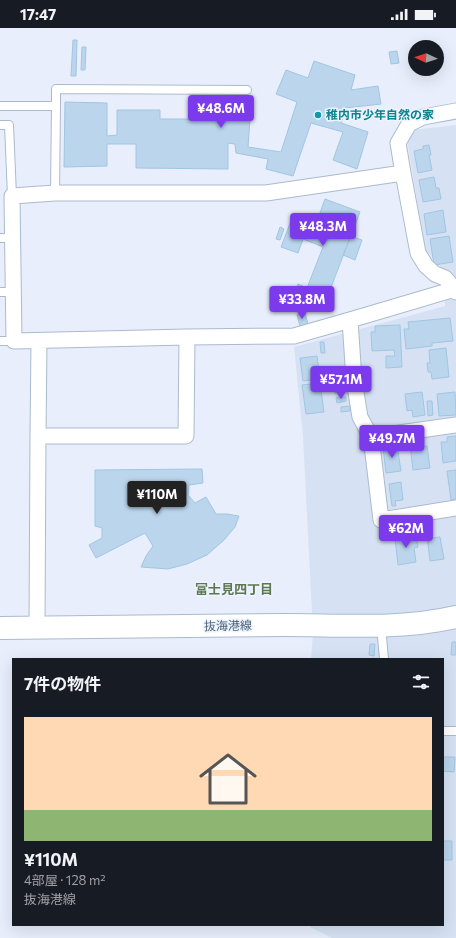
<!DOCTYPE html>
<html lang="ja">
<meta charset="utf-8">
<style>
:root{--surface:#171b24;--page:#242831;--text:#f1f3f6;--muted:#9ea1a6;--accent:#7c3aed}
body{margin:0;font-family:Commissioner,"Noto Sans JP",sans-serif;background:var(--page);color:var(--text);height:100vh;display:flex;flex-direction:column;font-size:15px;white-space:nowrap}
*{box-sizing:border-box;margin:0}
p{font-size:13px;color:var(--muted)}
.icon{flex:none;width:22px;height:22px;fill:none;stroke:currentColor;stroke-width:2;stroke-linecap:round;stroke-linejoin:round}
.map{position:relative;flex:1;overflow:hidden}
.details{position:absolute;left:12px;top:630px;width:432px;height:268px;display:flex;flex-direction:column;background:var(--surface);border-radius:0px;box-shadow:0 4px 16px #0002}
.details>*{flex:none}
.needle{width:26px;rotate:273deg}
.controls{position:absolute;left:408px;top:12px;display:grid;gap:8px}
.controls a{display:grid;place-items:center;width:36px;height:36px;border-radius:50%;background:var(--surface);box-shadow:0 4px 16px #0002;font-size:20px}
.price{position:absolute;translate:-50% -34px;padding:0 9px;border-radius:4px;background:var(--accent);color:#fff;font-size:13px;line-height:26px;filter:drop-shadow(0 1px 2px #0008)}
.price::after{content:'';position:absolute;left:50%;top:24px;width:12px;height:9px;margin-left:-6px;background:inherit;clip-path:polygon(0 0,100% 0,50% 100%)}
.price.on{background:#222;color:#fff}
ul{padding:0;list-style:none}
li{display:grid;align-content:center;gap:8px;height:212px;padding:0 12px}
li span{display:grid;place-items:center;height:124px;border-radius:0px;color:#555}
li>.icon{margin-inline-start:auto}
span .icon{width:72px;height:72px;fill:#fffc;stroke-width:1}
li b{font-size:17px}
h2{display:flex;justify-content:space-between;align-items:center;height:48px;padding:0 12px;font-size:17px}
.status{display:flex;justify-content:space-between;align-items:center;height:28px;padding:0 20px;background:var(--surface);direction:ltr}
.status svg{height:11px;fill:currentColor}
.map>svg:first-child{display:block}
.residential{fill:#d6e2f4}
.building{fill:#bbd5ec;stroke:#a0c6e3}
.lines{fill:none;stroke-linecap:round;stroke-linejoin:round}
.lane-casing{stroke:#abbbcc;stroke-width:10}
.street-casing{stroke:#abbbcc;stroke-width:17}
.secondary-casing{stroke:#a9bbcf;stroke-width:24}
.lane{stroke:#fff;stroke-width:8}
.street{stroke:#fff;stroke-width:15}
.secondary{stroke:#fff;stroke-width:22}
.culture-dot{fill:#0f9aa8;stroke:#eef4ff;stroke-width:1.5}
.labels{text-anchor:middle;stroke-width:3;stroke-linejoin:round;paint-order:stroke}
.culture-label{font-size:12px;font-weight:bold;fill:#0d838f;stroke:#eef4ff;text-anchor:start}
.street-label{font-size:12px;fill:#4c6476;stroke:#eef4ff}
.neighbourhood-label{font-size:13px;font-weight:bold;fill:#5c7752;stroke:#eef4ff}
</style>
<div class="status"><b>17:47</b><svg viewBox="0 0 49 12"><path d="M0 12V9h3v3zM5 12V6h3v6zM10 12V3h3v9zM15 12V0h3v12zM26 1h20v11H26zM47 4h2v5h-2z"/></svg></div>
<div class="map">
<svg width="456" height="910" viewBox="0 0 456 910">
<rect width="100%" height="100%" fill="#e8eefc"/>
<!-- residential -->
<path class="residential" d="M456,97v813h-124l-22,-11v-2h133v-266h-132l2,-27 -10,-195 -9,-90 151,-41 -2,-36 -18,-21 -18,-109 6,-10z"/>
<!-- building -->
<path class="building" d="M73,12h4l-1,36h-5z
M82,19h4l-1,23h-4z
M397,23l2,12 -8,1 -2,-12z
M314,33l41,14 -4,15 27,-4 3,18 -36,4 -4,15 27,9 -11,37 -24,-9 10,-28 -32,-9 -18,53 -27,-7 2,-10 -32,-6 -1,-9 -7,-1v26l-92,-1v-24h-29v22l-43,1 1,-65 42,1v33l10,-1v-25h43v9h90l-2,28 33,5 16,-50 -21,-8 10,-24 22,8z
M429,117l2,10h-2l3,15 -14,3 -4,-22 9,-2v-3z
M434,149l2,11h3l2,11 -18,3 -4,-22z
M325,171l35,13 -37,96 -30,-11 5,-13 9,4 16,-41 -20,-8 -5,14 -17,-6 11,-29 17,6 2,-5 6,2z
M443,182l3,22 -19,3 -3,-21z
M280,199l4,2 -4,11 -4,-1z
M351,208l11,4 -7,20 -12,-5z
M449,208l4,26 -19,3 -4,-26z
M305,285l3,11 -8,2 -3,-11z
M450,290l3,23 -21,2v3l-26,3 -2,-20h5l-1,-7z
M400,297l2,42 -16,1v-12h9l-1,-6 -22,1 -1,-19h4v-6z
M320,314h4l1,11h-4z
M446,320l3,29 -17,2 -1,-7h-3l-1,-9h3l-1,-13z
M317,328l3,23 -17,2 -3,-23z
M320,355l4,29 -18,2 -4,-29z
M344,360l1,4 -10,1 -1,-4z
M422,364l3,23 -12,2 -1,-7 -5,1 -2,-17z
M455,364l1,23 -17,1 -2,-22z
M346,369v4l-9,2 -1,-5z
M427,373h5l1,14 -5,1z
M350,378v5l-9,1v-5z
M456,408v25l-13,2 -2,-21h6v-5z
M420,416v3l7,-1 3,22 -17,2 -3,-25z
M397,417l4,26 -15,2 -3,-26z
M202,441l1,14 -14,2 -1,10 7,8 11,-6 10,17h11l12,2 -4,11 -11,13 -17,15 -20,9 -19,5 -27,-2 5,-11 7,-10 -8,-13 -49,25 -7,-13 13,-7v-10l-7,-2v-56z
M456,442v29l-5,1 -4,-29z
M401,454l2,18 -8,1 1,5h-4l-3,-22z
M416,507l2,12 -4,1 2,14 -18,3 -3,-27z
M431,507l1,3 8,-1 4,22 -14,2 -3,-25z
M452,614h4v13h-5z
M370,616h5l-1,12 -5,-1z
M443,729h12l-1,15 -11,-1z
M443,813h9v19h-9z"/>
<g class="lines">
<!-- lane casing -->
<g class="lane-casing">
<path id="lane" d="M0,78h56l-1,87
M56,78v-17l191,1
M0,97h9l3,71
M0,210h12
M0,264h14
M0,313h14
M381,598l3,33
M443,703h13"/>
</g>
<!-- street casing -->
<g class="street-casing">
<path id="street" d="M403,145l-5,-30 11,-19 14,-7 33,-6
M455,261l-105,31 -56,16 -107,1 -173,4 -2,-145 43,-3h211l137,-20 15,80 8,13 9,8 10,4 10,11 1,3
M350,292l4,60 6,37 11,20 10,83 75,-12
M38,408h148l1,-99
M371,409l85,-12
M37,600l1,-192 1,-95"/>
</g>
<!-- secondary casing -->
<g class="secondary-casing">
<path id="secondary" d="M0,600c95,-1 190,-2 284,-3 58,0 115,5 172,-8"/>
</g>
<!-- lane -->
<use href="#lane" class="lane"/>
<!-- street -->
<use href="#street" class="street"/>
<!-- secondary -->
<use href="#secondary" class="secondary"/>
</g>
<!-- markers -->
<circle class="culture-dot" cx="318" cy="87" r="4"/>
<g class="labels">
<!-- culture labels -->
<g class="culture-label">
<text x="326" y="91">稚内市少年自然の家</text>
</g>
<!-- street labels -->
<g class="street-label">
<text transform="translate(228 598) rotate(-1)" y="4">抜海港線</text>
</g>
<!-- neighbourhood labels -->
<g class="neighbourhood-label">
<text x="234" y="566">富士見四丁目</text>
</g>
</g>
</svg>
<div class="controls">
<a><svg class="needle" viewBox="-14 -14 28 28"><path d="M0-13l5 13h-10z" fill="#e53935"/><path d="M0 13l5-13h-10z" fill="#9ea1a6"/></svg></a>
</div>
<b class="price" style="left:221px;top:101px">¥48.6M</b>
<b class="price" style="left:323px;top:219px">¥48.3M</b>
<b class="price" style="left:302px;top:292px">¥33.8M</b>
<b class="price" style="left:341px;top:372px">¥57.1M</b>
<b class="price" style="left:392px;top:431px">¥49.7M</b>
<b class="price on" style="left:157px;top:487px">¥110M</b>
<b class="price" style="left:406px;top:521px">¥62M</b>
<section class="details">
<h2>7件の物件<svg class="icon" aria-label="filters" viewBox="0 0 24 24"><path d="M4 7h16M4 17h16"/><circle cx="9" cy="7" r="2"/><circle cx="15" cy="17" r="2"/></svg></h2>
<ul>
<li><span style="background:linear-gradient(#ffd9b3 75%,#8fb573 0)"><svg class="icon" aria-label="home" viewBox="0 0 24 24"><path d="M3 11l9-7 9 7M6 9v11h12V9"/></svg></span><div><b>¥110M</b><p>4部屋 · 128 m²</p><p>抜海港線</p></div></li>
</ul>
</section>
</div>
